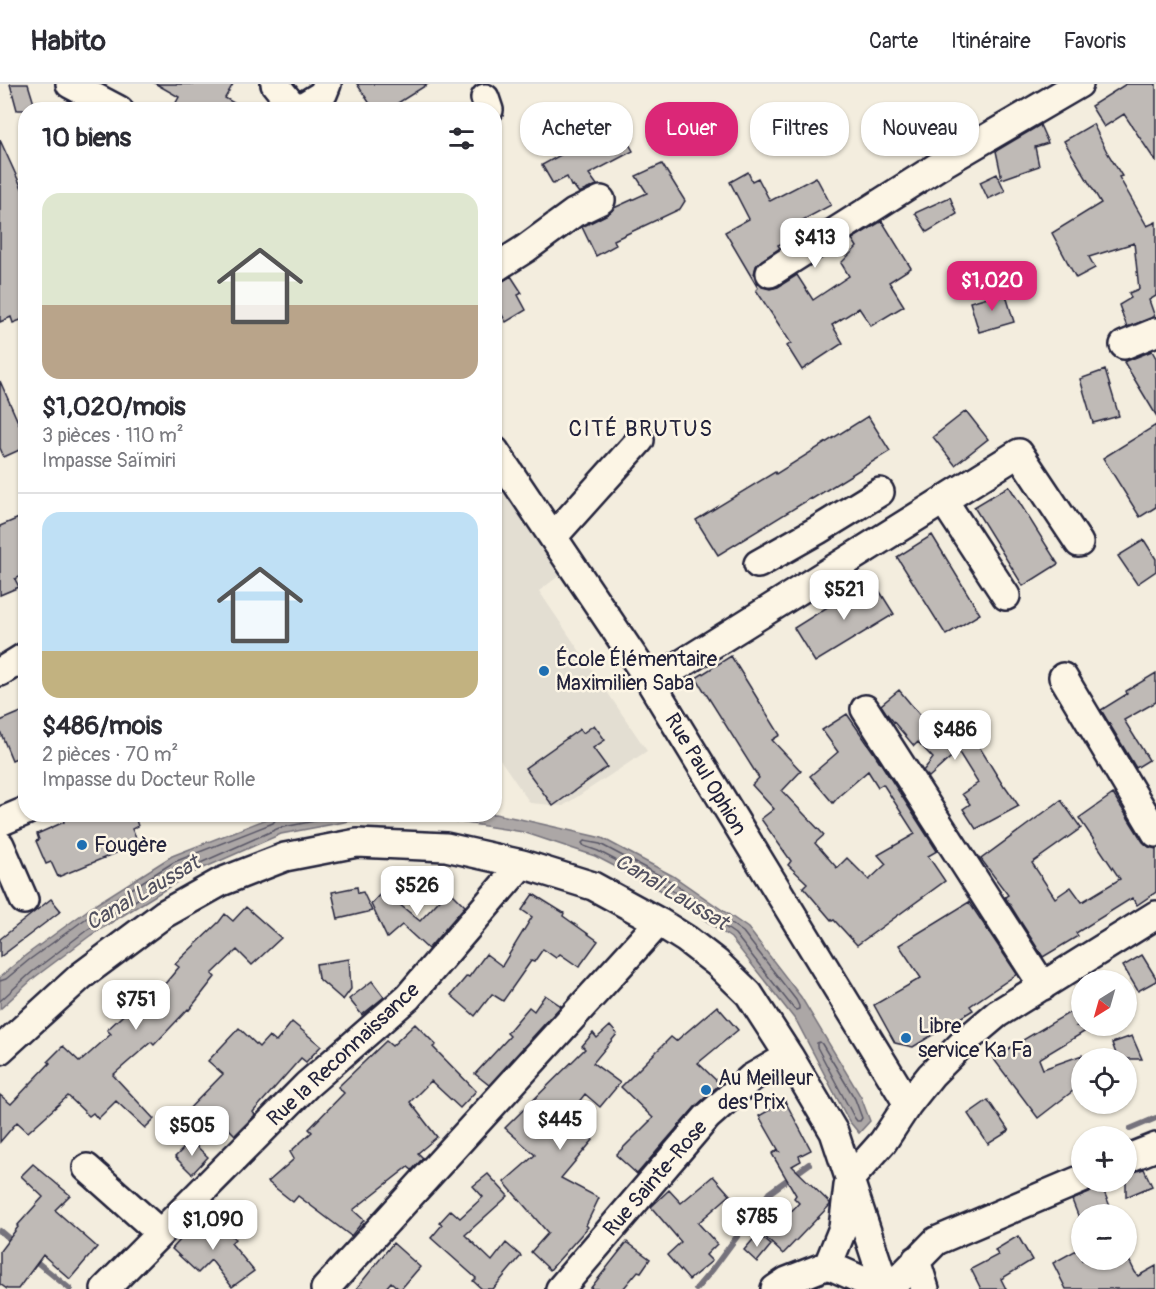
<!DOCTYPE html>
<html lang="fr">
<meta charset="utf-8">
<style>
:root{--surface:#fff;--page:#f7f7f7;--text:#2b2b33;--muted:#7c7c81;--line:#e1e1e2;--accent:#db2777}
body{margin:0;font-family:Pangolin,sans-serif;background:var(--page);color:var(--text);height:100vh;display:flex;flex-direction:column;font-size:22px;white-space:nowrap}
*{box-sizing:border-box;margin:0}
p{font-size:20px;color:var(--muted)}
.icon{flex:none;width:33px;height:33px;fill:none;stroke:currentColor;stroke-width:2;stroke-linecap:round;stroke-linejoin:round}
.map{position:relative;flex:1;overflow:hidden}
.details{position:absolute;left:18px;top:18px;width:484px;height:720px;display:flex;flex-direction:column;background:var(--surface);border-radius:24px;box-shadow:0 2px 4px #0004}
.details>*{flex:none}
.top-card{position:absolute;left:520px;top:18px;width:544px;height:54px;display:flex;gap:12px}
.needle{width:39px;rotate:217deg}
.controls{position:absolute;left:1071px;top:886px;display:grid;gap:12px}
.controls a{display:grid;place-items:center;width:66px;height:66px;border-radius:50%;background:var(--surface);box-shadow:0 2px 4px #0004;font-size:30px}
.price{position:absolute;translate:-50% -51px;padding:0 14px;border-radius:12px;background:#fff;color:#222;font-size:20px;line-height:39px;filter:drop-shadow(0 2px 3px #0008)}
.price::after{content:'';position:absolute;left:50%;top:36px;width:18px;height:14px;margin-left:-9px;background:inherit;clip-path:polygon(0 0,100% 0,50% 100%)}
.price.active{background:var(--accent);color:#fff}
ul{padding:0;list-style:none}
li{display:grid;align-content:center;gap:12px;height:318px;padding:0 24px}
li+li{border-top:2px solid var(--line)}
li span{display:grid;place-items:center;height:186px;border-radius:18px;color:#555}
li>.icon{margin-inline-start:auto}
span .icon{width:108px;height:108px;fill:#fffc;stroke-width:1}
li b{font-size:26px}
h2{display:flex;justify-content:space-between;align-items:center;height:72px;padding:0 24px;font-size:26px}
.chip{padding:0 21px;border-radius:24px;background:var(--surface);box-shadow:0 2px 4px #0004;font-size:21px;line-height:54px}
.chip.active{background:var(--accent);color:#fff}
header{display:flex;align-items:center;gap:36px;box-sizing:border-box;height:84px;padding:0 30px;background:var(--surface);border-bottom:2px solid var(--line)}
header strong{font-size:28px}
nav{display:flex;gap:33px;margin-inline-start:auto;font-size:21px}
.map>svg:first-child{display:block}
.built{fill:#e3ded2}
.water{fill:#aca7a6;stroke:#75727b;stroke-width:1.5}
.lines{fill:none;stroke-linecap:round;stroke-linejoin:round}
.shore{stroke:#595766;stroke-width:1.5}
.stream{stroke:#75727b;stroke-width:6}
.building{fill:#bfbab6;stroke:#22223b;stroke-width:1.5}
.minor-casing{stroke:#22223b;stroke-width:32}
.minor{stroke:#fcf5e5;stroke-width:27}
.poi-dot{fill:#1f6fb2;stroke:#fcf5e5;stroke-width:2}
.labels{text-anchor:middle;stroke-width:5;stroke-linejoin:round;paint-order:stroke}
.poi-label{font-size:21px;fill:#22223b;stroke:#fcf5e5;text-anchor:start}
.street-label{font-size:21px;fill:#22223b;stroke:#fcf5e5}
.neighbourhood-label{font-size:22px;letter-spacing:1.5px;fill:#22223b;stroke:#fcf5e5}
.water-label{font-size:22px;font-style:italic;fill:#525160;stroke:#fcf5e5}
</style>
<header>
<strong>Habito</strong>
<nav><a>Carte</a><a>Itinéraire</a><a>Favoris</a></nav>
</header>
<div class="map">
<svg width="1156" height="1205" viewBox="0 0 1156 1205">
<rect width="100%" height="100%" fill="#f3edde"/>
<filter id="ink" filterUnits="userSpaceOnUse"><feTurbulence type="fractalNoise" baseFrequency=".0167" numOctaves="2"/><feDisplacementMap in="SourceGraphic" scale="12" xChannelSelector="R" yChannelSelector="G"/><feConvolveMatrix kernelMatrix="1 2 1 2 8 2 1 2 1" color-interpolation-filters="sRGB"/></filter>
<g filter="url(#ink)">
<!-- built -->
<path class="built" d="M495,395l65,96 -21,16 108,160 -84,55 -33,-3 -35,-51z"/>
<!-- water -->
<path class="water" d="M495,730l25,5 82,19 71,38 75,52 53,69 60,100 9,24 -11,12 -10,-12 -52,-99 -66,-84 -67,-46 -69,-36 -72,-24 -83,-13 -69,-2 -90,17 -91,40 -99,61 -56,42 -35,32v-32l26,-22 70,-51 76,-48 105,-41z"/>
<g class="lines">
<!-- shore -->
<path class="shore" d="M584,757l16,3 70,37 73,51 53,68 3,6v3l-3,1 -2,-1 -59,-75 -68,-47 -69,-36 -14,-5 -2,-3z
M0,897l6,-2 23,-19 70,-51 75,-47 99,-39 3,-4 1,-5
M0,917l32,-29 55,-42 100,-61 92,-41 71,-14
M820,958l2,2 33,55 7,19 -2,3h-3l-3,-4 -37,-70v-4z"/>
<!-- stream -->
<path class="stream" d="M1130,1045l26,-11
M0,1147l14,12
M33,1175l37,30
M696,1205l17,-20 56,-76 40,-29"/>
</g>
<!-- building -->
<path class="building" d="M10,0h18l8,26h-19z
M156,0h77l-8,14 21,12h-74l7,-13z
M357,0h71l-41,26h-13z
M1126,0h30v78l-32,-48 -20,13 -13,-21z
M1093,40l14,28 15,24 -3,1 28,49 9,-4v74l-7,4 6,17 -28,10 -8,-22 12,-7 -2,-5 10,-4 -5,-46 -45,14 6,11 -19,10 -24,-45 49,-30 -37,-62z
M1040,41l8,18 -13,4 4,19 -37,13 -6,-28z
M620,44l13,23 -44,23 8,11 -18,8 -6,-8 -2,1 -4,-9 -14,7 -11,-19 35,-19 2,4z
M0,56l26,57v121l-13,5 -2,-6 -11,5z
M662,80l23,37 -5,8 -66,31 2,5 -20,11 -14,-29 26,-13 6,-6 33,-15 -11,-17z
M748,88l4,9 6,-3 12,23 46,-24 15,28 -45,24 6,10 -14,6 2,3 -18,12 -6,6 -2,8 2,7 6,6 8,2 8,-2 19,-12 16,25 36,-24 -8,-13 16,-16 -5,-8 30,-18 29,47 -22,14 15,24 -33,20 -12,-18 -27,17 11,18 -41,27 -15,-24 4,-3 -35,-53 2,-2 -33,-56 24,-13 -19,-37z
M997,90l8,17 -17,8 -8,-17z
M950,113l7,17 -30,18 -12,-19z
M511,192l11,17 -4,2 8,15 -20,12 -11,-20v-18l8,-3z
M1005,208l9,30 -35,10 -9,-30z
M1152,267l4,7v57l-32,-53z
M1105,286l14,46 -26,7 -13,-44z
M0,297l26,59v7l-22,10 -4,-9z
M966,327l22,28 -33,26 -22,-28z
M868,332l22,35 -78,48 -1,-1 -93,57 -22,-35 79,-48 1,2z
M1156,341v82l-16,10 -37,-59z
M1009,402l49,78 -35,22 -49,-79z
M26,431v59l-11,5 4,8 -19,8v-69z
M932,451l48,79 -34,21 -49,-78z
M1144,456l12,19v12l-19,13 -19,-28z
M872,495l22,35 -79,48 -21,-34z
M731,572l49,79 -8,5 29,31 -19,20 42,44 -9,8 22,25 10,-10 22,22 17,-16 -8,-9 37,-21 -32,-50 -5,3 -10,-16 -29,25 -6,7 -23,-27 28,-24 -16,-22 25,-16 27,39 63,98 -9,5 17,25 -88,64 -23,-25 -2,1 -29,-34 4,-4 -19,-18 3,-4 -30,-42 13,-10 -22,-24 7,-7 -63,-100z
M1156,589v29l-32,18 25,40 -13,8 -35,-58 26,-16 -1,-3z
M899,606l39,47 6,-4 4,5 11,-15 10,7 35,57 1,-1 14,20 -43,23 -13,-20 7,-5 -8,-10 16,-11 -20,-32 -29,26 -6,-6 10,-13 -15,-16 -4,4 -27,-32 -6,-9z
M26,626v44l-14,6 -12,-29v-10z
M594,641l11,15 -12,8 14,19 -54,39 -28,-38 55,-39 3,4z
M1113,710l30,48 6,5 7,2v43l-19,13 -5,-7 -56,35 2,3 -35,21 -38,-60 3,-2 -27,-36 80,-59 20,28 -49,35 23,35 16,-11 11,15 38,-23 -41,-61z
M61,730h73l4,12 -6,3 4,9 -10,4 2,6 -70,29 -7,-15 -5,2 -10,-23 3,-1 -2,-6 27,-12z
M357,803l1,6 5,-1 9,19 -34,8 -6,-27z
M449,806l16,16 -37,43 -26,-24 -15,13 -16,-34 12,-13 37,30z
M533,810l31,19 -1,3 35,25 -19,26 -19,-13 -4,4 -13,-9 -9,13 -3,-1 -28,40 -11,-7 -17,22 -24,-21 16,-19 2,1 17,-23 16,12 30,-49 -10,-7z
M51,815l10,12 -61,46v-18z
M969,818l48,72 -47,32 3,4 -60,37 -18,-4 -21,-38 47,-27 -22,-33z
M246,823l35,31 -29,27 -15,-15 -25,24 3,3 -26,33 -1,-1 -34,36 -3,-3 -38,33 41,44 -9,9 -29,-27 -18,18 -5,-6 -4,3 -21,-20 -40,36 -11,-10 -17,20v-47l11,9 39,-41 -2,-2 15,-15 17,16 31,-28 -4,-4 25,-23 -8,-11 19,-12 10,14 26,-31 -4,-3 44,-42 6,-8 8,7z
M1142,871l14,23v3l-18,10 -15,-25z
M349,875l2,30 -8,11 -25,-22 -2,-14z
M372,897l12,16 -22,18 -13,-16z
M545,911l16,11 -72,79 -14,-11 35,-38 -3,-3 22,-26 5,4z
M1082,921v18l-5,3h17l-55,33 4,10 39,-14v29l-44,34 -45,-60z
M717,922l21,24 -40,33 22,21 -25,23 -58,67 -21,-19 37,-37 -32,-31 50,-50 5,4z
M292,938l29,24 -15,16 -5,-4 -48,54 2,3 -20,20 -23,-23 -24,22 -12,-12 47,-48 -15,-13 31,-33 20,19 10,-11 7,6z
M415,940l21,21 -3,2 43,44 -16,17 -29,-27 -21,21 27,35 -19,16 5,5 -11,12 -4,-3 -55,43 11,10 -13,16 -53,-40 -5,6 -25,-20 26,-23 -4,-7 22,-20 -3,-3 35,-36 -6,-6 48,-46 6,5z
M610,942l7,8 -24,29 27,20 -20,24 -15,-13 -19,24 27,22 -32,38 38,20 -13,27 2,2 -38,43 -19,-18 17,-19 -44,-51 31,-27 -30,-27 80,-79 -3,-3 11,-13 4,5z
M1132,952l10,23h-24l-6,-16z
M988,1016l21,31 -21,13 -20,-30z
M785,1017l26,49 -12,6 2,5 -9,5 38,37v2l-47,49 -17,-16 33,-35 -5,-5 2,-3 -24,-41 5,-4 2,1 -20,-35z
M191,1057l17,16 -16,17 -17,-17z
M33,1080l37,31 -15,15 42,37 -27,32 -27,-24 -25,34h-11l-7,-5v-33l18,-24 -1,-1 26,-29 -22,-21z
M1144,1085l8,17 -26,11v-23z
M488,1090l20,22 -43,39 27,26 14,-18 15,13 -28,33h-11l-9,-8 3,-3 -45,-40 11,-13 -3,-2 12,-13 9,8 23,-21 -10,-11z
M713,1092l17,19 -32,28 19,21 -11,11 6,6 -23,19 -22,-25 14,-13 -30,-35 18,-17 12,13z
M1100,1098l12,29 -10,4h-20l-1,8 -9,-23 17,-7 5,-4 3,-6z
M208,1130l27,25 -4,4 23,28 -22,16 -21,-27 -13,13 -26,-24 17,-19 3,2z
M758,1150l13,11 -14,17 -13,-12z
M1018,1152l14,24 -31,19 5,10h-25l-10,-20 27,-14 -3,-5z
M627,1158l23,17 -9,13 -3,-1 -15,18h-33z
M393,1159l27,24 -19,22h-2l-8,-7 -6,7h-29z
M1082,1163v13h47l6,12 3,4 18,-10v23h-90l-13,-26z"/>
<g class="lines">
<!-- minor casing -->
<g class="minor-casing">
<path id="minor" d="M70,0l49,26
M275,0l21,26
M485,14l4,12
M297,26l26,-16 4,-10
M495,184l30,-19 49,-36 27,-13
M770,189l167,-106 142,-83
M1124,261l32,-13
M495,367l156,232 257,421
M944,417l62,95
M553,453l87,-97
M758,480l60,-34 62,-38
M0,588l26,-16
M1063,593l93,156
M651,599l368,-230 60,90
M865,625l178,277
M0,738l26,-11
M0,761l24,55
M0,966l81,-74 83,-62 57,-32 64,-25 72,-14 89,4 76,17 71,22 66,36 27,17 31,24 32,31 40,62 45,76 52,157
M1126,1075l30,-12
M87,1084l73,65
M850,1095l33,-37 25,-38 23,-29 33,-33 33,-28 159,-99
M916,1176l9,29
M828,1181l54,24
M105,1205l202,-204 101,-88 114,-133
M325,1205l334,-367
M560,1205l147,-172 44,-39 38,-22
M775,1205l12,-8 41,-16 15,-37 5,-42
M889,1205l47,-48 146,-62"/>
</g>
<!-- minor -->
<use href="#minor" class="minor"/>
</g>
</g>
<!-- markers -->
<g class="poi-dot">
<circle cx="544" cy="587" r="6"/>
<circle cx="82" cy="761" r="6"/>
<circle cx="906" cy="954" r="6"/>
<circle cx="706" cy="1006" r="6"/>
</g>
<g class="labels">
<!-- poi labels -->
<g class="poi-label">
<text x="556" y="582">École Élémentaire<tspan x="556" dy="24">Maximilien Saba</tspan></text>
<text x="94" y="768">Fougère</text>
<text x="918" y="949">Libre<tspan x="918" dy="24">service Ka Fa</tspan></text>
<text x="718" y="1001">Au Meilleur<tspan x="718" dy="24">des Prix</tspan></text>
</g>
<!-- street labels -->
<g class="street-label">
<text transform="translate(706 690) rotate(59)" y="7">Rue Paul Ophion</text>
<text transform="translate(343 970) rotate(-43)" y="7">Rue la Reconnaissance</text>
<text transform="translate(655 1094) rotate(-49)" y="7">Rue Sainte-Rose</text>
</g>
<!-- neighbourhood labels -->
<g class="neighbourhood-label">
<text x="641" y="352">CITÉ BRUTUS</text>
</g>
<!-- water labels -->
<g class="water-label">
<text transform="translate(672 807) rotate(31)" y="8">Canal Laussat</text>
<text transform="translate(142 808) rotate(-30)" y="8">Canal Laussat</text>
</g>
</g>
</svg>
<div class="controls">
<a><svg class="needle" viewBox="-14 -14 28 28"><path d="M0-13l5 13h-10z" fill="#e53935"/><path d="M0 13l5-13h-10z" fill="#7c7c81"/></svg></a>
<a><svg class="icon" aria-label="locate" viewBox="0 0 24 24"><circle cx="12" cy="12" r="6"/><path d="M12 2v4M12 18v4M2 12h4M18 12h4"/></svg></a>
<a>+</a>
<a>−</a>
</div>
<b class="price" style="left:815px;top:185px">$413</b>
<b class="price active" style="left:992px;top:228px">$1,020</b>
<b class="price" style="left:844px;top:537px">$521</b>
<b class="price" style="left:955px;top:677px">$486</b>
<b class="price" style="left:417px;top:833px">$526</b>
<b class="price" style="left:136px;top:947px">$751</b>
<b class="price" style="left:560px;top:1067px">$445</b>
<b class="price" style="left:192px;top:1073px">$505</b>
<b class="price" style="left:757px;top:1164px">$785</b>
<b class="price" style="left:213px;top:1167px">$1,090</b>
<div class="top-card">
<a class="chip">Acheter</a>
<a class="chip active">Louer</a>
<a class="chip">Filtres</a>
<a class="chip">Nouveau</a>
</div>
<section class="details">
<h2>10 biens<svg class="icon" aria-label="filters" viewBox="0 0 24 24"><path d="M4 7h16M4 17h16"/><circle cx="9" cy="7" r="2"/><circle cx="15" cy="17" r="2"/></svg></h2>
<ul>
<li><span style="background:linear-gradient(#dfe7d0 60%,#b9a48a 0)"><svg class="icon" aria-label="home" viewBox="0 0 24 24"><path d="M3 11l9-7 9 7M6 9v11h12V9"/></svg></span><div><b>$1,020/mois</b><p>3 pièces · 110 m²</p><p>Impasse Saïmiri</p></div></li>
<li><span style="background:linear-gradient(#bfe0f5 75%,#c2b280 0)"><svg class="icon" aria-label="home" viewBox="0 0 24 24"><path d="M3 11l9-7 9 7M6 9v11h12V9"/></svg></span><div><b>$486/mois</b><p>2 pièces · 70 m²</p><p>Impasse du Docteur Rolle</p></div></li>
</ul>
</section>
</div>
